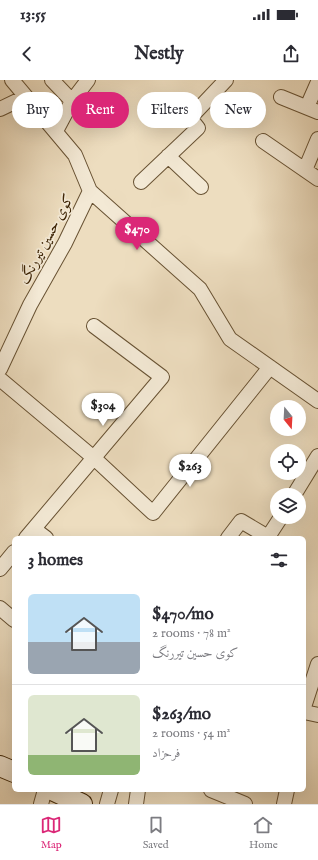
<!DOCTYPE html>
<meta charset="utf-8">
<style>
:root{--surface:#fff;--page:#f2f2f3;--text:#2b2b33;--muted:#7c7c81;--line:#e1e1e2;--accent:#db2777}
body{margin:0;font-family:"IM FELL English",Amiri,serif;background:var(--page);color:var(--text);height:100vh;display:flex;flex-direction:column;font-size:15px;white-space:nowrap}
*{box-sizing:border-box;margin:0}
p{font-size:13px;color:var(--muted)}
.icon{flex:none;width:22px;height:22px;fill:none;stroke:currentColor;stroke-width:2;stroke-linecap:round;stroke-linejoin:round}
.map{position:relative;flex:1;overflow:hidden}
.side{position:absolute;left:12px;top:456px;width:294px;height:256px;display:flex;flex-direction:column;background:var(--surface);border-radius:6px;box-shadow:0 4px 16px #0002}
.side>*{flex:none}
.banner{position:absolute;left:12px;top:12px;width:294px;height:36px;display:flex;gap:8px}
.needle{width:26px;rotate:162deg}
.fabs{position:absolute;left:270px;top:320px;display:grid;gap:8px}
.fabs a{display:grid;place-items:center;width:36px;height:36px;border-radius:50%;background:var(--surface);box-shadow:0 4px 16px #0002;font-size:20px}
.price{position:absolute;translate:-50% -34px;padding:0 9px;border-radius:14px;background:#fff;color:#222;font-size:13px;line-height:26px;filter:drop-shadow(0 1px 2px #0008)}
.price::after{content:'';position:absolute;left:50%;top:24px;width:12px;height:9px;margin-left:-6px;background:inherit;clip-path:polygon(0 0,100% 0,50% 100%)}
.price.active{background:var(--accent);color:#fff}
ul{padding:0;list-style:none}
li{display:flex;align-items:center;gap:12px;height:100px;padding:0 16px}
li+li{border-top:1px solid var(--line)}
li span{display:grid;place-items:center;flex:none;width:112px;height:80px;border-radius:6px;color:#555}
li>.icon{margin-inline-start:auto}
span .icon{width:48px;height:48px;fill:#fffc;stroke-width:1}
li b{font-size:17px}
h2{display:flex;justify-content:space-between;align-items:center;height:48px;padding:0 16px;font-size:17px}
.chip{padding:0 14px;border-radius:18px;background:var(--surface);box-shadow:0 4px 16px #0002;font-size:14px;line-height:36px}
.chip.active{background:var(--accent);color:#fff}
.status{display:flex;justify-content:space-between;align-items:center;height:28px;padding:0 20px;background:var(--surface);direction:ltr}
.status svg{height:11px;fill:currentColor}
header{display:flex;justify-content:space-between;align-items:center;height:52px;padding:0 16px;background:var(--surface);font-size:18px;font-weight:700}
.dock{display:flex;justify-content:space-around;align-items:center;height:56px;border-top:1px solid var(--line);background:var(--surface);font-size:11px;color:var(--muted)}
.dock a{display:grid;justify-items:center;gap:2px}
.dock .active{color:var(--accent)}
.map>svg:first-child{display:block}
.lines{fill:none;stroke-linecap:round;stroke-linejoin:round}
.minor-casing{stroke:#685233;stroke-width:16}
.secondary-casing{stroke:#3c2304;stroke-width:22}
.minor{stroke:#f3e9d5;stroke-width:14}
.secondary{stroke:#f3e9d5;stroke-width:20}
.labels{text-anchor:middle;stroke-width:3.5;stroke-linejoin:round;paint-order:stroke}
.street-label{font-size:15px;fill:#3c2304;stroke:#f3e9d5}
</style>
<div class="status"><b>13:55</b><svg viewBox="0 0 49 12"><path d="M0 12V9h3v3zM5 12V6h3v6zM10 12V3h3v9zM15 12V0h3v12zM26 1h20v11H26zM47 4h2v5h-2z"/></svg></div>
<header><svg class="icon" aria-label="back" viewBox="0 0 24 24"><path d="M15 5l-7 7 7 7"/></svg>Nestly<svg class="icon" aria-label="share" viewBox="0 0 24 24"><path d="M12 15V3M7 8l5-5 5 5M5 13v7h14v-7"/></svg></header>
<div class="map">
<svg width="318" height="724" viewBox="0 0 318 724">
<rect width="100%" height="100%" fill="#edddbf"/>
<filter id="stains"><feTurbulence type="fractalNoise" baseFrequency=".005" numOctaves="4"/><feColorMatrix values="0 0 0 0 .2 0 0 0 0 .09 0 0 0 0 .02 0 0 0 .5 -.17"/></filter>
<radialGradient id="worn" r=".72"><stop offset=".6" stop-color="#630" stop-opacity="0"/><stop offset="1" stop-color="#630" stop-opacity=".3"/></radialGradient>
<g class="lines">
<!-- minor casing -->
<g class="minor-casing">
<path id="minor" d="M12,0l63,75 15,36
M52,0l20,21 22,17
M281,17l37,15
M307,27l11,-25
M0,29l25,-12
M56,51l16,-30 16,-21
M263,61l55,38
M168,76l33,31
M305,90l13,-31
M141,102l57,-54 -8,-10 36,-38
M0,289l30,-64 35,-62 25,-52 110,98 30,50 88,62
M0,299l94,79 59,55 117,-146
M294,415l24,-39
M34,449l12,9
M26,458l136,-161 -68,-51
M228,458l13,-17 27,16 13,-20
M0,489l14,-17
M0,528l14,12
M304,627l14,-43
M304,632l14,3
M211,710l34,14
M41,724l4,-14
M107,724l4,-14
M136,724l2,-14
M284,724l3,-14"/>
</g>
<!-- secondary casing -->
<g class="secondary-casing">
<path id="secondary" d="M0,686l14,6
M52,710l30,14"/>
</g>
<!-- minor -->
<use href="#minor" class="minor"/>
<!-- secondary -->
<use href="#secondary" class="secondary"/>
</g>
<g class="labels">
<!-- street labels -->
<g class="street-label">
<text transform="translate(46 159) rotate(-62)" y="5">کوی حسین تیررنگ</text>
</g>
</g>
<rect width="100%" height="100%" filter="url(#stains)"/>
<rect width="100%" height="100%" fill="url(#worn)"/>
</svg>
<div class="fabs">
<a><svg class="needle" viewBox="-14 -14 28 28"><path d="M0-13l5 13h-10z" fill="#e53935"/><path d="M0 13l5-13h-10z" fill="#7c7c81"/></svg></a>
<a><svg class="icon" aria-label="locate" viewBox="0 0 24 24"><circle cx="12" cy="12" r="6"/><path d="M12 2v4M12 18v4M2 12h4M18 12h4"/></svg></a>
<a><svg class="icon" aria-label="layers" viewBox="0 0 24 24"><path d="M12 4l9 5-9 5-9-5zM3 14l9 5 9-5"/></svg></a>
</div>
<b class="price active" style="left:137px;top:171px">$470</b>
<b class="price" style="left:103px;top:347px">$304</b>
<b class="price" style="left:190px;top:408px">$263</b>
<div class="banner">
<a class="chip">Buy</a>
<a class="chip active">Rent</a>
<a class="chip">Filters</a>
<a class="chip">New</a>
</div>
<section class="side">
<h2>3 homes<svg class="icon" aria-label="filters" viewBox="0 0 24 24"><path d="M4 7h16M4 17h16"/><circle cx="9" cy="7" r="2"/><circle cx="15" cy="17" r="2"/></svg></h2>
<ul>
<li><span style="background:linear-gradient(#bfe0f5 60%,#9aa5b1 0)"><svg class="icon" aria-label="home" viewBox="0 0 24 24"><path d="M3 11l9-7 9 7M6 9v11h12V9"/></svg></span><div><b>$470/mo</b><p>2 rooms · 78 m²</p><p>کوی حسین تیررنگ</p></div></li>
<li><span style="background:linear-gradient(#dfe7d0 75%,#8fb573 0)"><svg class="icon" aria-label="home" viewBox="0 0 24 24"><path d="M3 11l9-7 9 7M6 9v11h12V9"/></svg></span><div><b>$263/mo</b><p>2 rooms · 54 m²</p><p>فرحزاد</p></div></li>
</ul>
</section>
</div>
<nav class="dock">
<a class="active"><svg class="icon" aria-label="map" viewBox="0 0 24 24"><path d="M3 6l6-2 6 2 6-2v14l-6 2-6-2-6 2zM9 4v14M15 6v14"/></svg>Map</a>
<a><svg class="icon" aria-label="saved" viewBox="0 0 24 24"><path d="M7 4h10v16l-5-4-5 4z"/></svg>Saved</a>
<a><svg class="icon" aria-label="home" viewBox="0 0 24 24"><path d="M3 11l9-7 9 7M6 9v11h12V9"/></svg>Home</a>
</nav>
